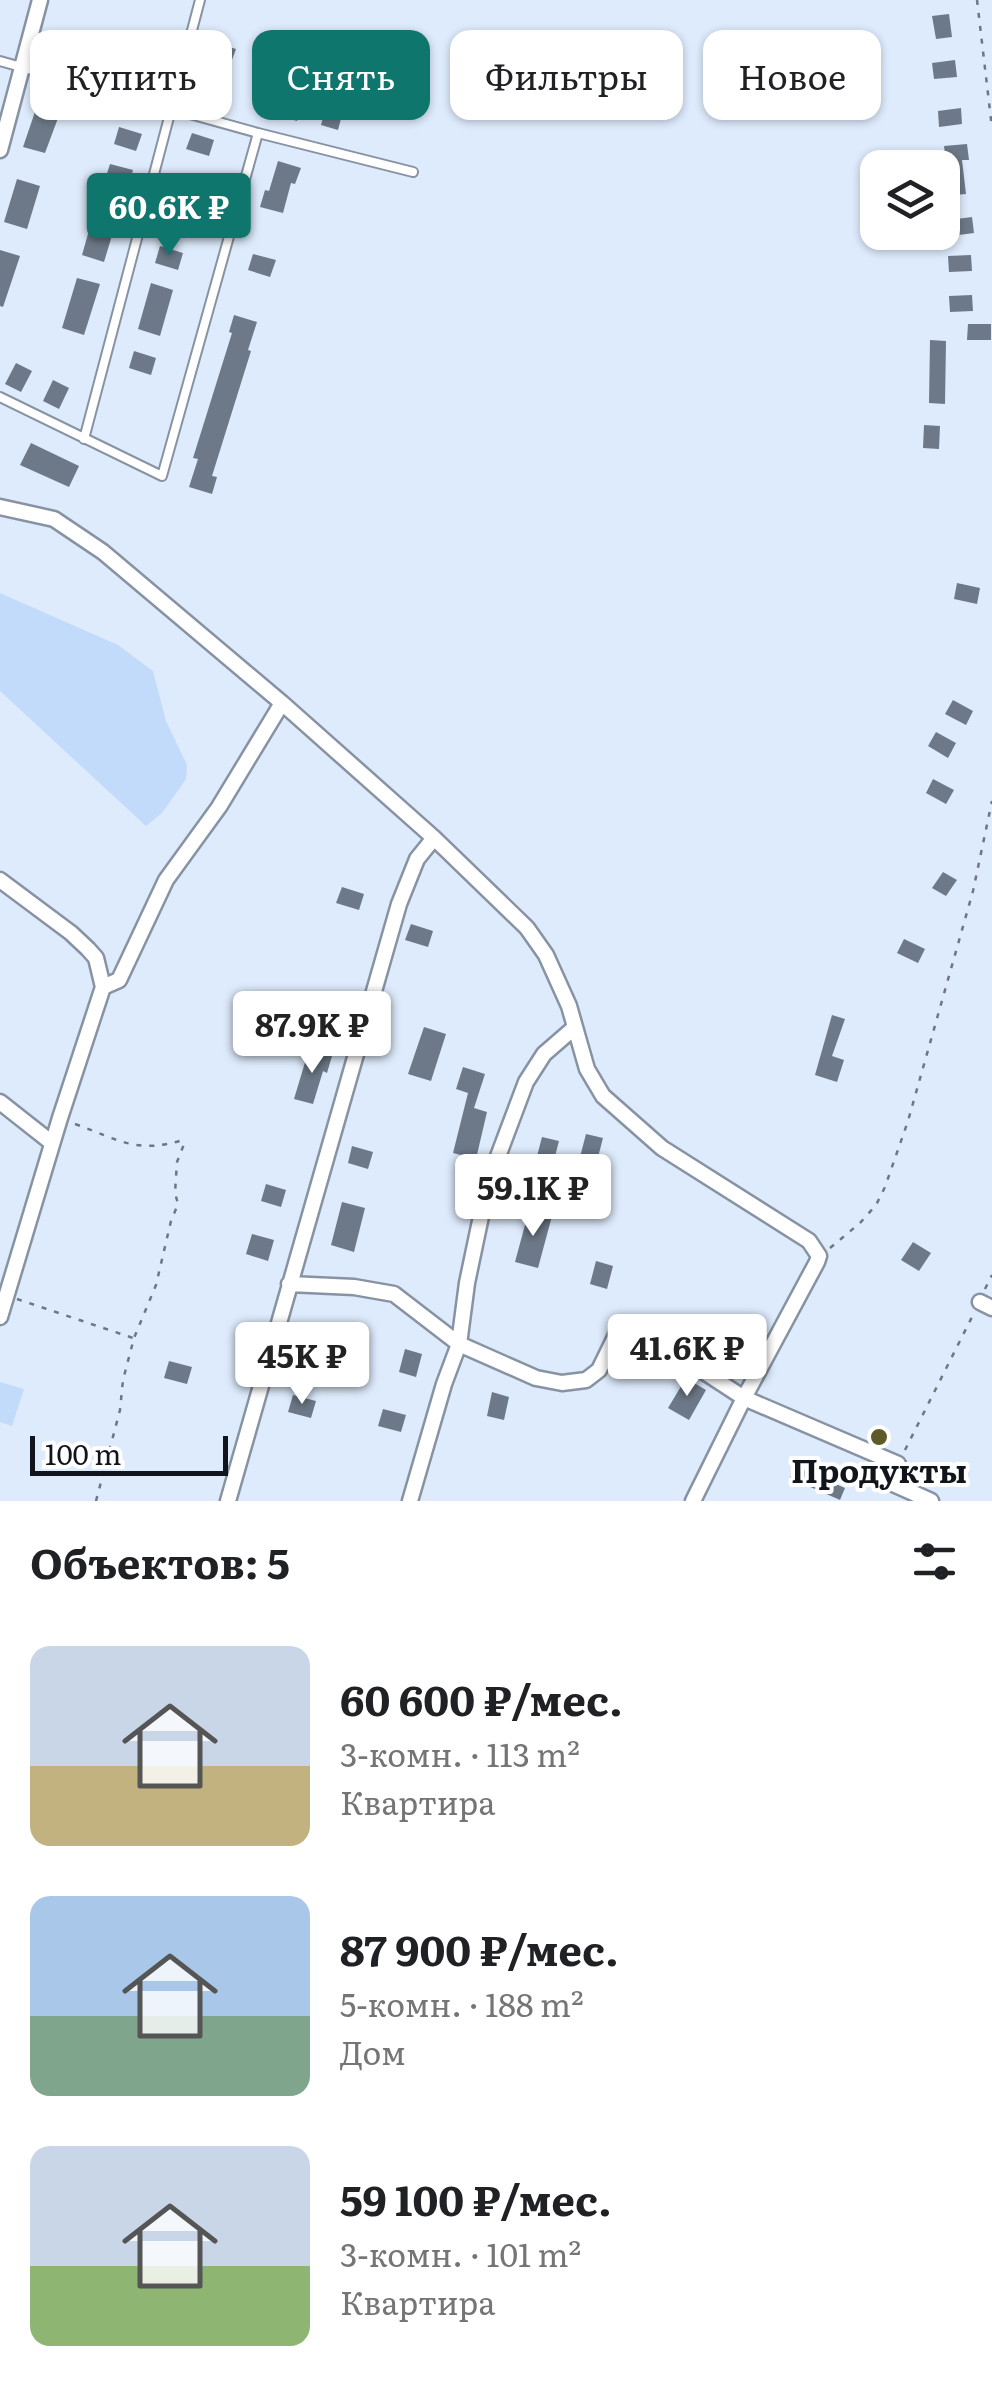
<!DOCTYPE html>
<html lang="ru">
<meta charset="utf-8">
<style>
:root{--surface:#fff;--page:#f2f2f2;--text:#202124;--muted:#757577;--accent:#0f766e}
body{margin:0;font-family:Literata,serif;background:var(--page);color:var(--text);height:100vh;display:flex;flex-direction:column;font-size:38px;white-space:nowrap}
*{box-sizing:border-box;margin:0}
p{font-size:32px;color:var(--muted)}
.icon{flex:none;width:55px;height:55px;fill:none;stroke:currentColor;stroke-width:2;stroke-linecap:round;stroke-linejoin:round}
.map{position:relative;height:1501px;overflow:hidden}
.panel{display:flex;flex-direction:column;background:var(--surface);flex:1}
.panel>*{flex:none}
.hud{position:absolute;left:30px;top:30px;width:932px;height:90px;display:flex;gap:20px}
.controls{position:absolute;left:860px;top:150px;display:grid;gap:20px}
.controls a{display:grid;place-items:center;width:100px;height:100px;border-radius:20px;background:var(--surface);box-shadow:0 2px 8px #0004;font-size:50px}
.scale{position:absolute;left:30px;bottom:25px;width:198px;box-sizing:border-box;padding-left:10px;border:5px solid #11151b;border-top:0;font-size:28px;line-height:35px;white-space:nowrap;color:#11151b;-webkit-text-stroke:8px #fff;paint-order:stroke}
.price{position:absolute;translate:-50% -85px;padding:0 22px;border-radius:10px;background:#fff;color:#222;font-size:32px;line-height:65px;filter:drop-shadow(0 2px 5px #0008)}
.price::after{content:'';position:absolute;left:50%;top:60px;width:30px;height:22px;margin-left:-15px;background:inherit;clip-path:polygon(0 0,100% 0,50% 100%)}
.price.current{background:var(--accent);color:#fff}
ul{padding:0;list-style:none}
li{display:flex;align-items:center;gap:30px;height:250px;padding:0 30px}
li span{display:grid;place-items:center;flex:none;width:280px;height:200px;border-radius:20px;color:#555}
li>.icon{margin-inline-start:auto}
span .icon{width:120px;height:120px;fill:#fffc;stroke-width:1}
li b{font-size:42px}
h2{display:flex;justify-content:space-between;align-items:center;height:120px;padding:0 30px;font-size:42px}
.chip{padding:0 35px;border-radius:20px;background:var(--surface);box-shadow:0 2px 8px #0004;font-size:35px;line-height:90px}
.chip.current{background:var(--accent);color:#fff}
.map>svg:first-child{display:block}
.green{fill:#c3dbfa}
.building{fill:#6d7988}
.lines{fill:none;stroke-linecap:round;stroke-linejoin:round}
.lane-casing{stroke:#8793a3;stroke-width:12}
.street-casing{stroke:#8793a3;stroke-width:19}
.path{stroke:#6e7681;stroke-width:2.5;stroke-dasharray:5 8;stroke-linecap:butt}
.lane{stroke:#fff;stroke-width:8}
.street{stroke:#fff;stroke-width:14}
.poi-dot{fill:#5e5b28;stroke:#fff;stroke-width:4}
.labels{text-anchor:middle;stroke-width:8;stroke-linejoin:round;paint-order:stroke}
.poi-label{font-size:32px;font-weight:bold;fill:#11151b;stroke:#fff}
</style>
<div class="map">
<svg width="992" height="1501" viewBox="0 0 992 1501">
<rect width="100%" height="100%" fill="#deebfc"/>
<!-- green -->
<path class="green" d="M0,593l118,52 35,26 13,50 21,44 -1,14 -7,10 -17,24 -16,13 -146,-135z
M0,1382l24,7 -12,37 -12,-4z"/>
<!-- building -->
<path class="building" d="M949,14l3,23 -16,2 -4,-23z
M85,40l44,12 -6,23 -43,-12z
M213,42l23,7 -6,16 -22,-7z
M955,60l2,17 -23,2 -2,-16z
M286,93l17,5 -6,23 -17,-5z
M327,102l17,5 -6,23 -17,-5z
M38,103l23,7 -16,43 -22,-6z
M961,108l1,16 -23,3 -1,-16z
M119,127l23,7 -6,17 -22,-7z
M192,133l22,7 -5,16 -23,-7z
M967,144l2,16h-7l4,34 -23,2 -1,-16h6l-4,-34z
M278,161l23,7 -6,16 -4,-1 -8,30 -23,-6 5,-17 4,1z
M110,164l23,6 -5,17 -23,-7z
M17,179l23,7 -13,43 -23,-7z
M177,183l23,7 -13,42 -23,-7z
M97,202l23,7 -16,53 -22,-7z
M972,217l2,16 -23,3 -2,-16z
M160,246l23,7 -5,17 -23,-7z
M0,250l20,6 -17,51 -3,-1z
M253,254l23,6 -6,17 -22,-7z
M971,255l1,16 -23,1 -1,-16z
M77,278l23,6 -16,51 -22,-7z
M151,283l22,7 -13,46 -22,-7z
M972,295l1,16 -23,1 -1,-16z
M234,315l23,7 -9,28 3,1 -39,125 5,1 -5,17 -23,-7 9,-28 -5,-1 39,-125 -3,-1z
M968,324h23v16h-24z
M930,340l16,1 -1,63 -16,-1z
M134,351l22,7 -5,17 -22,-7z
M16,363l16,8 -11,21 -16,-8z
M53,380l16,8 -10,21 -16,-8z
M924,425l16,1 -1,23 -16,-1z
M31,443l48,23 -10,21 -49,-22z
M957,583l23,5 -3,16 -23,-5z
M953,700l20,11 -7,14 -21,-11z
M936,732l20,11 -8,15 -20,-12z
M933,779l21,11 -8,14 -20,-11z
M943,872l14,8 -11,16 -14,-8z
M342,887l22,7 -5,16 -23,-7z
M411,924l22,7 -5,16 -23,-7z
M904,939l21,10 -7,14 -21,-10z
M832,1015l13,4 -13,37 12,4 -7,22 -22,-7z
M424,1027l22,7 -15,47 -23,-7z
M309,1049l23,7 -5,17 -4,-2 -10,33 -19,-5z
M463,1067l22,7 -11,34 13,4 -11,47 -23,-6 15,-60 -12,-4z
M586,1134l17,4 -6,23 -17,-4z
M542,1137l17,4 -6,23 -17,-4z
M352,1146l21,6 -5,17 -20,-6z
M266,1184l20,6 -5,17 -20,-6z
M342,1202l23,6 -11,44 -23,-7z
M529,1210l23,6 -14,52 -23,-6z
M252,1234l22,6 -6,21 -22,-7z
M913,1242l18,11 -12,18 -18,-11z
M596,1261l17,5 -6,23 -17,-5z
M300,1348l23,6 -4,17 -23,-6z
M405,1349l17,5 -6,23 -17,-5z
M169,1361l23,6 -5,17 -23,-6z
M686,1378l20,12 -17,30 -21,-12z
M492,1392l17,5 -5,23 -17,-4z
M293,1395l23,6 -5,17 -23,-6z
M383,1409l23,6 -5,17 -23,-6z
M795,1466l50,22 -5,12 -50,-22z"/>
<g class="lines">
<!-- lane casing -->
<g class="lane-casing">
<path id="lane" d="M0,61l258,72 -96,343 -162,-79
M258,133l155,39
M84,439l116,-439"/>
</g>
<!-- street casing -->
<g class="street-casing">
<path id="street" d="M0,150l40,-150
M0,507l54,12 49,33 179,151 152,135 93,90 19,27 23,51 18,63 16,27 59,52 147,93 10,15 -2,6 -73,136 -51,103
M0,880l71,53 17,16 8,9 7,29 -43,131 -60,199
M103,987l16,-7 47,-100 53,-73 63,-104
M0,1102l52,41
M289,1284l65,3 40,7 65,50 77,34 26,5 24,-3 13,-10 21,-43 4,-3 10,2 110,72 154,66
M980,1302l12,6
M889,1482l42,19
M228,1501l171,-597 18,-45 17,-21
M410,1501l34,-117 15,-40 8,-61 21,-100 38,-101 18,-28 30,-26"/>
</g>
<!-- path -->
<path class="path" d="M977,0l15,128
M75,1124c45,16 62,31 111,15
M830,1248l30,-25 16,-18 9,-18 23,-66 65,-230 19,-90
M985,1289l7,-14
M17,1299l116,39
M905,1450l68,-135
M96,1501l24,-91 3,-30 11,-42 22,-53 15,-64 7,-17 -3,-11 2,-31 9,-23"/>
<!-- lane -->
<use href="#lane" class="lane"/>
<!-- street -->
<use href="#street" class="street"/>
</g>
<!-- markers -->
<circle class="poi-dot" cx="879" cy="1437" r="10"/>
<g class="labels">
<!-- poi labels -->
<g class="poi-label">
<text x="879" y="1483">Продукты</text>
</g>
</g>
</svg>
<div class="controls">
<a><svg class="icon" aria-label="layers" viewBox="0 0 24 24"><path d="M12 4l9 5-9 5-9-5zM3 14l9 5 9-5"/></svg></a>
</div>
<div class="scale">100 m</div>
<b class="price current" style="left:169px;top:258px">60.6K ₽</b>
<b class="price" style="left:312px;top:1076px">87.9K ₽</b>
<b class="price" style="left:533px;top:1239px">59.1K ₽</b>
<b class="price" style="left:687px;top:1399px">41.6K ₽</b>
<b class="price" style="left:302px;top:1407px">45K ₽</b>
<div class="hud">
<a class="chip">Купить</a>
<a class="chip current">Снять</a>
<a class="chip">Фильтры</a>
<a class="chip">Новое</a>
</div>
</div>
<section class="panel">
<h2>Объектов: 5<svg class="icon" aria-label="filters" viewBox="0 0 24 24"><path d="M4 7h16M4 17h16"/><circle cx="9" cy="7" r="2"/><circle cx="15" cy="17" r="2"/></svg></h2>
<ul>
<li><span style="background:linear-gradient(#c9d6e8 60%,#c2b280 0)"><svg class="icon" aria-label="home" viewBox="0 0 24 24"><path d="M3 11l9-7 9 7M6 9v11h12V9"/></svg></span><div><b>60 600 ₽/мес.</b><p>3-комн. · 113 m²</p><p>Квартира</p></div></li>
<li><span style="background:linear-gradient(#a9c7e8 60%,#7fa58c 0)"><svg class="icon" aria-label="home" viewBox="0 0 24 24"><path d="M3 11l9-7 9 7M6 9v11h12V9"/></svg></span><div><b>87 900 ₽/мес.</b><p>5-комн. · 188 m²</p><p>Дом</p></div></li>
<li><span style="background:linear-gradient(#c9d6e8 60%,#8fb573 0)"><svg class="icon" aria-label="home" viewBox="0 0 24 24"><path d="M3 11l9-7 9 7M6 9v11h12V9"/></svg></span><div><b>59 100 ₽/мес.</b><p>3-комн. · 101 m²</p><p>Квартира</p></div></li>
</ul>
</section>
